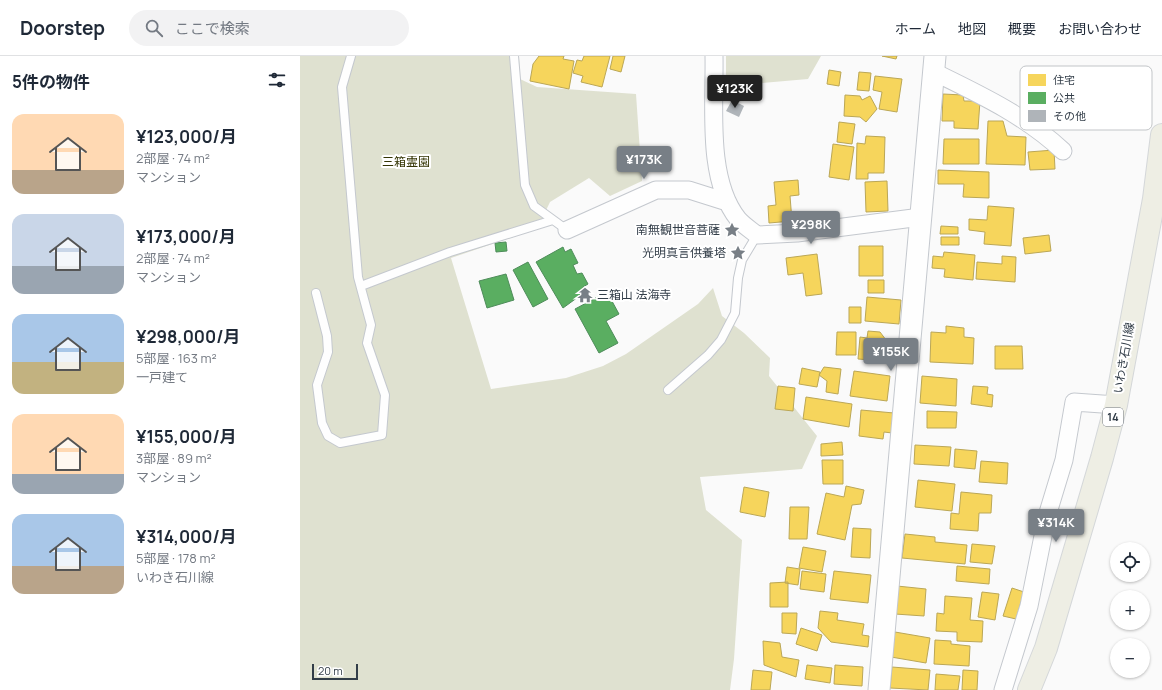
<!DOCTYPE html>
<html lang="ja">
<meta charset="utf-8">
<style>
:root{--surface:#fff;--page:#f2f2f3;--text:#1f2937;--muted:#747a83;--line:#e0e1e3;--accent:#787f86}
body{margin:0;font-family:Manrope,"Noto Sans JP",sans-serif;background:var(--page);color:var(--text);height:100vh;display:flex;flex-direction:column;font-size:15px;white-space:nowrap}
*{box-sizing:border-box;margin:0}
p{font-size:13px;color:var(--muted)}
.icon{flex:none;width:22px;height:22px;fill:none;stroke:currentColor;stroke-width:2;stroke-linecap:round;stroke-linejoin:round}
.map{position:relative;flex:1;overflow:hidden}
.sheet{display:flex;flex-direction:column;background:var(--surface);width:300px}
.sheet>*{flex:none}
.buttons{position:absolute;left:810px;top:486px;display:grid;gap:8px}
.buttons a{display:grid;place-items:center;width:40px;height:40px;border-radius:50%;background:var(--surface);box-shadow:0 1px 3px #0004;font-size:20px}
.scale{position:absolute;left:12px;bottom:10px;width:46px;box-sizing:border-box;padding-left:4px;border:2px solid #323d48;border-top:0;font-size:11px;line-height:14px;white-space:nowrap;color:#323d48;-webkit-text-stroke:3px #fff;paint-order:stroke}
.price{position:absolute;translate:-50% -34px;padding:0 9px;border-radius:4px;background:var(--accent);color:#fff;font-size:13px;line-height:26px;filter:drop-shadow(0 1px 2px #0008)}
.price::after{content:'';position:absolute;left:50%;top:24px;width:12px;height:9px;margin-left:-6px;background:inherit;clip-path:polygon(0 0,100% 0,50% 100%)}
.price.selected{background:#222;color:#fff}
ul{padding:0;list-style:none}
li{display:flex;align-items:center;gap:12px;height:100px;padding:0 12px}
li span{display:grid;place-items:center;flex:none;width:112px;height:80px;border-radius:12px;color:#555}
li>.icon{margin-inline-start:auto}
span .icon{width:48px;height:48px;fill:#fffc;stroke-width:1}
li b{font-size:17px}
h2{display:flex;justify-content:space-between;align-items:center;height:48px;padding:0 12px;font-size:17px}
header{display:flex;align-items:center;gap:24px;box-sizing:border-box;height:56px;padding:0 20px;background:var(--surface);border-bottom:1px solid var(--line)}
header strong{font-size:19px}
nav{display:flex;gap:22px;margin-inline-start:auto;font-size:14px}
.search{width:280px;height:36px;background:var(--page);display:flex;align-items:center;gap:10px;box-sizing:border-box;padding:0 14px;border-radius:22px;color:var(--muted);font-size:15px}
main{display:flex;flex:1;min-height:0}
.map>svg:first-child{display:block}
.green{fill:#dfe1d0}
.homes{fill:#f6d55c;stroke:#bba756}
.public{fill:#5aae61;stroke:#4e8c5a}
.building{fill:#afb4b9}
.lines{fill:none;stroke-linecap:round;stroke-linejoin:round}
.service-casing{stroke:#c4c8ce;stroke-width:10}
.minor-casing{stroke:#c4c8ce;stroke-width:19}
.tertiary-casing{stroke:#c4c8ce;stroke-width:23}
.primary-casing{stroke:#d4d7d9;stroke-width:24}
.service{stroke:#fefefe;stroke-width:8}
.minor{stroke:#fefefe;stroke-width:17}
.tertiary{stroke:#fefefe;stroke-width:21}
.primary{stroke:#eeeee4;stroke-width:22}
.labels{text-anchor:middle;stroke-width:4;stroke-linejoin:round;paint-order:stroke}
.shield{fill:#fff;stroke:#70777f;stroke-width:1}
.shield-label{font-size:11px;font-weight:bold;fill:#323d48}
.park-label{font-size:12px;fill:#343504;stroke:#fff}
.poi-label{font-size:12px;fill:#323d48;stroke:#fff;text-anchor:end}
.street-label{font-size:12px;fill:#323d48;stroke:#fff}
.key{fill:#fff;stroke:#c2c5c8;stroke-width:1}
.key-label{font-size:11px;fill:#323d48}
</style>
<header>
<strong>Doorstep</strong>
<div class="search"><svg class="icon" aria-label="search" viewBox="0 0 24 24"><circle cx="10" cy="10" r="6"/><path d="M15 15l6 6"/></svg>ここで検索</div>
<nav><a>ホーム</a><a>地図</a><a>概要</a><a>お問い合わせ</a></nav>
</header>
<main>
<section class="sheet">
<h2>5件の物件<svg class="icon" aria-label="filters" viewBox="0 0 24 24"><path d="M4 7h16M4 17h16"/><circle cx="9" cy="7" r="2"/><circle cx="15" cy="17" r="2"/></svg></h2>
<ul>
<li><span style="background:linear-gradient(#ffd9b3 70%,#b9a48a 0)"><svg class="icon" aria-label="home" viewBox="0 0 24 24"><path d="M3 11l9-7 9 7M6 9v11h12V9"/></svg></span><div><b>¥123,000/月</b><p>2部屋 · 74 m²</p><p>マンション</p></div></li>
<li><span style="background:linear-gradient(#c9d6e8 65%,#9aa5b1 0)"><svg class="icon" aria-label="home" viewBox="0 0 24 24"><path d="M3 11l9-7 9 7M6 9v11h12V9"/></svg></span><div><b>¥173,000/月</b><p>2部屋 · 74 m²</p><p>マンション</p></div></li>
<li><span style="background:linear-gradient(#a9c7e8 60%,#c2b280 0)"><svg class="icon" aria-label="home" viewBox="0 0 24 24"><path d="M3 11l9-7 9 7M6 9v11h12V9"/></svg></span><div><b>¥298,000/月</b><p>5部屋 · 163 m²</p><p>一戸建て</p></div></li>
<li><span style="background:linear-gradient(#ffd9b3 75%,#9aa5b1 0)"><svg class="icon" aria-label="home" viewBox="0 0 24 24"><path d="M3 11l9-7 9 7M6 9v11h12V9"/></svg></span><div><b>¥155,000/月</b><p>3部屋 · 89 m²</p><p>マンション</p></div></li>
<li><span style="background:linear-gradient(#a9c7e8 65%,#b9a48a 0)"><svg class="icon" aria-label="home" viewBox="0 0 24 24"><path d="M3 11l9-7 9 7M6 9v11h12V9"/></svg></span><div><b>¥314,000/月</b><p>5部屋 · 178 m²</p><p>いわき石川線</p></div></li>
</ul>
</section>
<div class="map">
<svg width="862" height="634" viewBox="0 0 862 634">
<rect width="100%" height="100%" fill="#fafafa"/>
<!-- green -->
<path class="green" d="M0,0h219l1,23 17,8 99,7 6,87 -32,15 -21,-18 -39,24 -13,27 -86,29 40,131 75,-11 37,-12 23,-12 72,-50 15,-16 9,28 22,17 26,25 -1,18 48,60 -15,33 -102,8 6,33 36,30 -8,119 -4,31h-430z
M426,0h95l-13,23 -82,7z"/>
<!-- homes -->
<path class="homes" d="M239,0h25l-1,3 11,2 -5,28 -39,-8 3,-17z
M284,0h26l-8,31 -21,-5 2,-6 -10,-3 4,-13 5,1z
M313,0h12l-4,16 -11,-3z
M582,0h15l-1,3z
M529,14l12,2 -2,14 -12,-2z
M559,16l12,1 -2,18 -12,-1z
M575,20l27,3 -5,33 -18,-3 3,-17 -9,-2z
M643,38l20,1 1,6h16l-2,28 -24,-1v-7h-12z
M545,39l15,1 2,4 8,-4 7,13 -11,13 -6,-5 -16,-1z
M688,65h15l4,15 19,1 -1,28 -39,-1z
M539,66l16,2 -3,20 -15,-2z
M566,80l19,1 -1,36h-16v6h-12l1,-36 8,1z
M644,83h35v25h-36z
M533,88l21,3 -5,33 -20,-3z
M754,94l1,19 -25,1 -2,-18z
M638,114l51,2v26l-26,-1 1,-13h-26z
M498,124l1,15 -9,1 2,25 -23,2 -1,-17 8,-1 -2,-23z
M587,125l1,30 -22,1 -1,-30z
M688,150l26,2 -3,38 -27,-2 1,-12 -16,-2v-11l18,1z
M641,170l17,1v7h-18z
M749,179l2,16 -26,3 -2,-16z
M641,181h18v8h-18z
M559,190h24v30h-24z
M644,196l31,3 -2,25 -29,-3 1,-8 -13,-1 1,-12 10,1z
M517,198l5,40 -16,2 -3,-23 -15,2 -2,-17z
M702,200l14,1 -1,25 -39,-3 1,-17 25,2z
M568,224h16v13h-16z
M567,241l34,3 -2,24 -34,-3z
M549,251h12v16h-12z
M646,270l18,2v9l10,1 -1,26 -43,-2 1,-30 15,1z
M568,275l12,1 6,8 -2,21 -26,-2 2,-22 7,1z
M537,276h19v23h-20z
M695,290h27l1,23h-28z
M524,311l17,2 -3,25 -12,-2 1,-11 -8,-6z
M502,312l18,4 -3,15 -18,-3z
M554,315l36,5 -3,25 -37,-5z
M622,320l35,3 -1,27 -36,-3z
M478,330l17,2 -2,23 -18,-2z
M673,330l15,1 -1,7 6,1 -1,12 -21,-3z
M506,341l46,7 -3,23 -46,-8z
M561,354l33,3 -2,20 -8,-1 -1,7 -24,-3z
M627,355l30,1 -1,16h-29z
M542,386l1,13 -22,1v-12z
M615,389l36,2 -2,19 -35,-2z
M655,393l22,2 -2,18 -21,-2z
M522,404h21v24h-20z
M681,405l27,2 -1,21 -28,-2z
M618,424l37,4 -3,27 -37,-4z
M546,430l18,4 -3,14 -9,1 -7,35 -28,-6 9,-41 18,4z
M444,431l25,5 -4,25 -25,-5z
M661,436l31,3 -1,18h-12l-1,18 -28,-2 1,-16 8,1z
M490,451h19l-2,32h-18z
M553,472l18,1 -1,29 -19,-1z
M605,478l30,3v5l32,3 -2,19 -63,-6z
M672,488l23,2 -3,18 -22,-2z
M503,491l23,4 -4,21 -23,-4z
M657,510l33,3 -1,15 -33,-3z
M487,511l13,2 -2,16 -13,-2z
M502,515l24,3 -2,18 -24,-3z
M534,515l37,4 -3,28 -38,-4z
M488,526v25h-18v-24z
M597,530l29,3 -2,27 -29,-2z
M712,532l12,4 -8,27 -13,-3z
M682,536l17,2 -4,26 -17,-3z
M645,540l27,2 -2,22 13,1 -1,21 -25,-1v-9l-21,-1 1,-18 7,1z
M520,555l18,2 -1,7 27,4 -2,11 7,1 -1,11 -37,-5 -13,-14z
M482,557h15l-1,21 -14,-1z
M501,572l21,7 -5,16 -21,-7z
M595,576l35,6 -4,25 -35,-6z
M635,584l16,1v3l19,2 -1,20 -35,-2z
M463,585l17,2 2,14 17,3 -3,17 -32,-12z
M507,609l25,3 -2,15 -25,-4z
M535,609l28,2 -1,19 -28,-2z
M592,611l38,3 -2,20 -38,-2z
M453,614l19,2 -2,18h-19z
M663,614l15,1 -1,19h-15z
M636,618l24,2 -2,14h-23z"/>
<!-- public -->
<path class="public" d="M206,186l1,9 -11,1 -1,-9z
M263,191l2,5 6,-3 7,14 -5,2 4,9 5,-1 6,11 -5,3 2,5 -22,16 -27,-46z
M228,206l20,37 -15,8 -20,-37z
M206,218l8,26 -27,8 -8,-27z
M307,236l12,22 -13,7 12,22 -19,10 -24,-44z"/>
<!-- building -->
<path class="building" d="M432,44l12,6 -5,11 -13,-6z"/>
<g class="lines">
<!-- service casing -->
<g class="service-casing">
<path id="service" d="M214,0l11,129 9,21 33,24
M61,230l89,-34 103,-32
M16,237l11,43 1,16 -11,33 5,38 6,13 12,7 42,-8 3,-40 -18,-52 4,-18 -13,-48 -16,-190 9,-31
M368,334l40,-35 13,-15 14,-27 3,-35 4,-18 15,-25"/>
</g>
<!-- minor casing -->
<g class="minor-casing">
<path id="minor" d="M414,0c1,49 -8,123 24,163 5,6 13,11 19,16l40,-2 124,-16
M634,16c45,22 92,44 129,79
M267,174l89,-40h33l38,12
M703,634l26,-84 18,-90 17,-56 10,-58 42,3"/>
</g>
<!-- tertiary casing -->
<g class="tertiary-casing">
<path id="tertiary" d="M579,634l56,-634"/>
</g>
<!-- primary casing -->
<g class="primary-casing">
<path id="primary" d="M729,634l17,-42 56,-190 14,-53 38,-206 8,-64"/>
</g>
<!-- service -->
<use href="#service" class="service"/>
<!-- minor -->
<use href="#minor" class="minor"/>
<!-- tertiary -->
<use href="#tertiary" class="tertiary"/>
<!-- primary -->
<use href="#primary" class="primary"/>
</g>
<!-- icons -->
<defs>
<g id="sight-bare" transform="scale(1.2)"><path d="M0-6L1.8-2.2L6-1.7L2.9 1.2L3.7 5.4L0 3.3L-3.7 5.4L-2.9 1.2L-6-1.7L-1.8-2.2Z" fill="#787f86" stroke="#fff" stroke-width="2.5" paint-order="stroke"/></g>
<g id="temple-bare" transform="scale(1.2)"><path d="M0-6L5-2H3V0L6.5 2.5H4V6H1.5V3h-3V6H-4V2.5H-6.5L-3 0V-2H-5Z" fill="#787f86" stroke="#fff" stroke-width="2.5" paint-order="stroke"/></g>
</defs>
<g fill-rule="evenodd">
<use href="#sight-bare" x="432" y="174"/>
<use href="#sight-bare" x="438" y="197"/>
<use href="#temple-bare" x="285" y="239"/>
</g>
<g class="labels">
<!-- shield labels -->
<rect class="shield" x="803" y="352" width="20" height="18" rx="3"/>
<g class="shield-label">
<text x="813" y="365">14</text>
</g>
<!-- park labels -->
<g class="park-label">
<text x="106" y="110">三箱霊園</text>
</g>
<!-- poi labels -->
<g class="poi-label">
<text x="420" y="178">南無観世音菩薩</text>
<text x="426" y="201">光明真言供養塔</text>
<text x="297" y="243" text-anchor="start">三箱山 法海寺</text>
</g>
<!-- street labels -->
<g class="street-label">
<text transform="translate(824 302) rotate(-80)" y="4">いわき石川線</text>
</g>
</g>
<!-- legend -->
<rect x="720" y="10" width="132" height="64" rx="6" class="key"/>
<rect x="728" y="18" width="18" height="12" fill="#f6d55c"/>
<rect x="728" y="36" width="18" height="12" fill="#5aae61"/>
<rect x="728" y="54" width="18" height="12" fill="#afb4b9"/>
<g class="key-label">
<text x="753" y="28">住宅</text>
<text x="753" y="46">公共</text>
<text x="753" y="64">その他</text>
</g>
</svg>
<div class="buttons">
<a><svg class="icon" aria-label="locate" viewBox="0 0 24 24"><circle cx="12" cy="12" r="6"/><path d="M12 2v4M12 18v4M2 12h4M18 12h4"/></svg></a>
<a>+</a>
<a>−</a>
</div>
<div class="scale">20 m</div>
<b class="price selected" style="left:435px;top:53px">¥123K</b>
<b class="price" style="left:344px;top:124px">¥173K</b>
<b class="price" style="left:511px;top:189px">¥298K</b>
<b class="price" style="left:591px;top:316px">¥155K</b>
<b class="price" style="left:756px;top:487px">¥314K</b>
</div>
</main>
